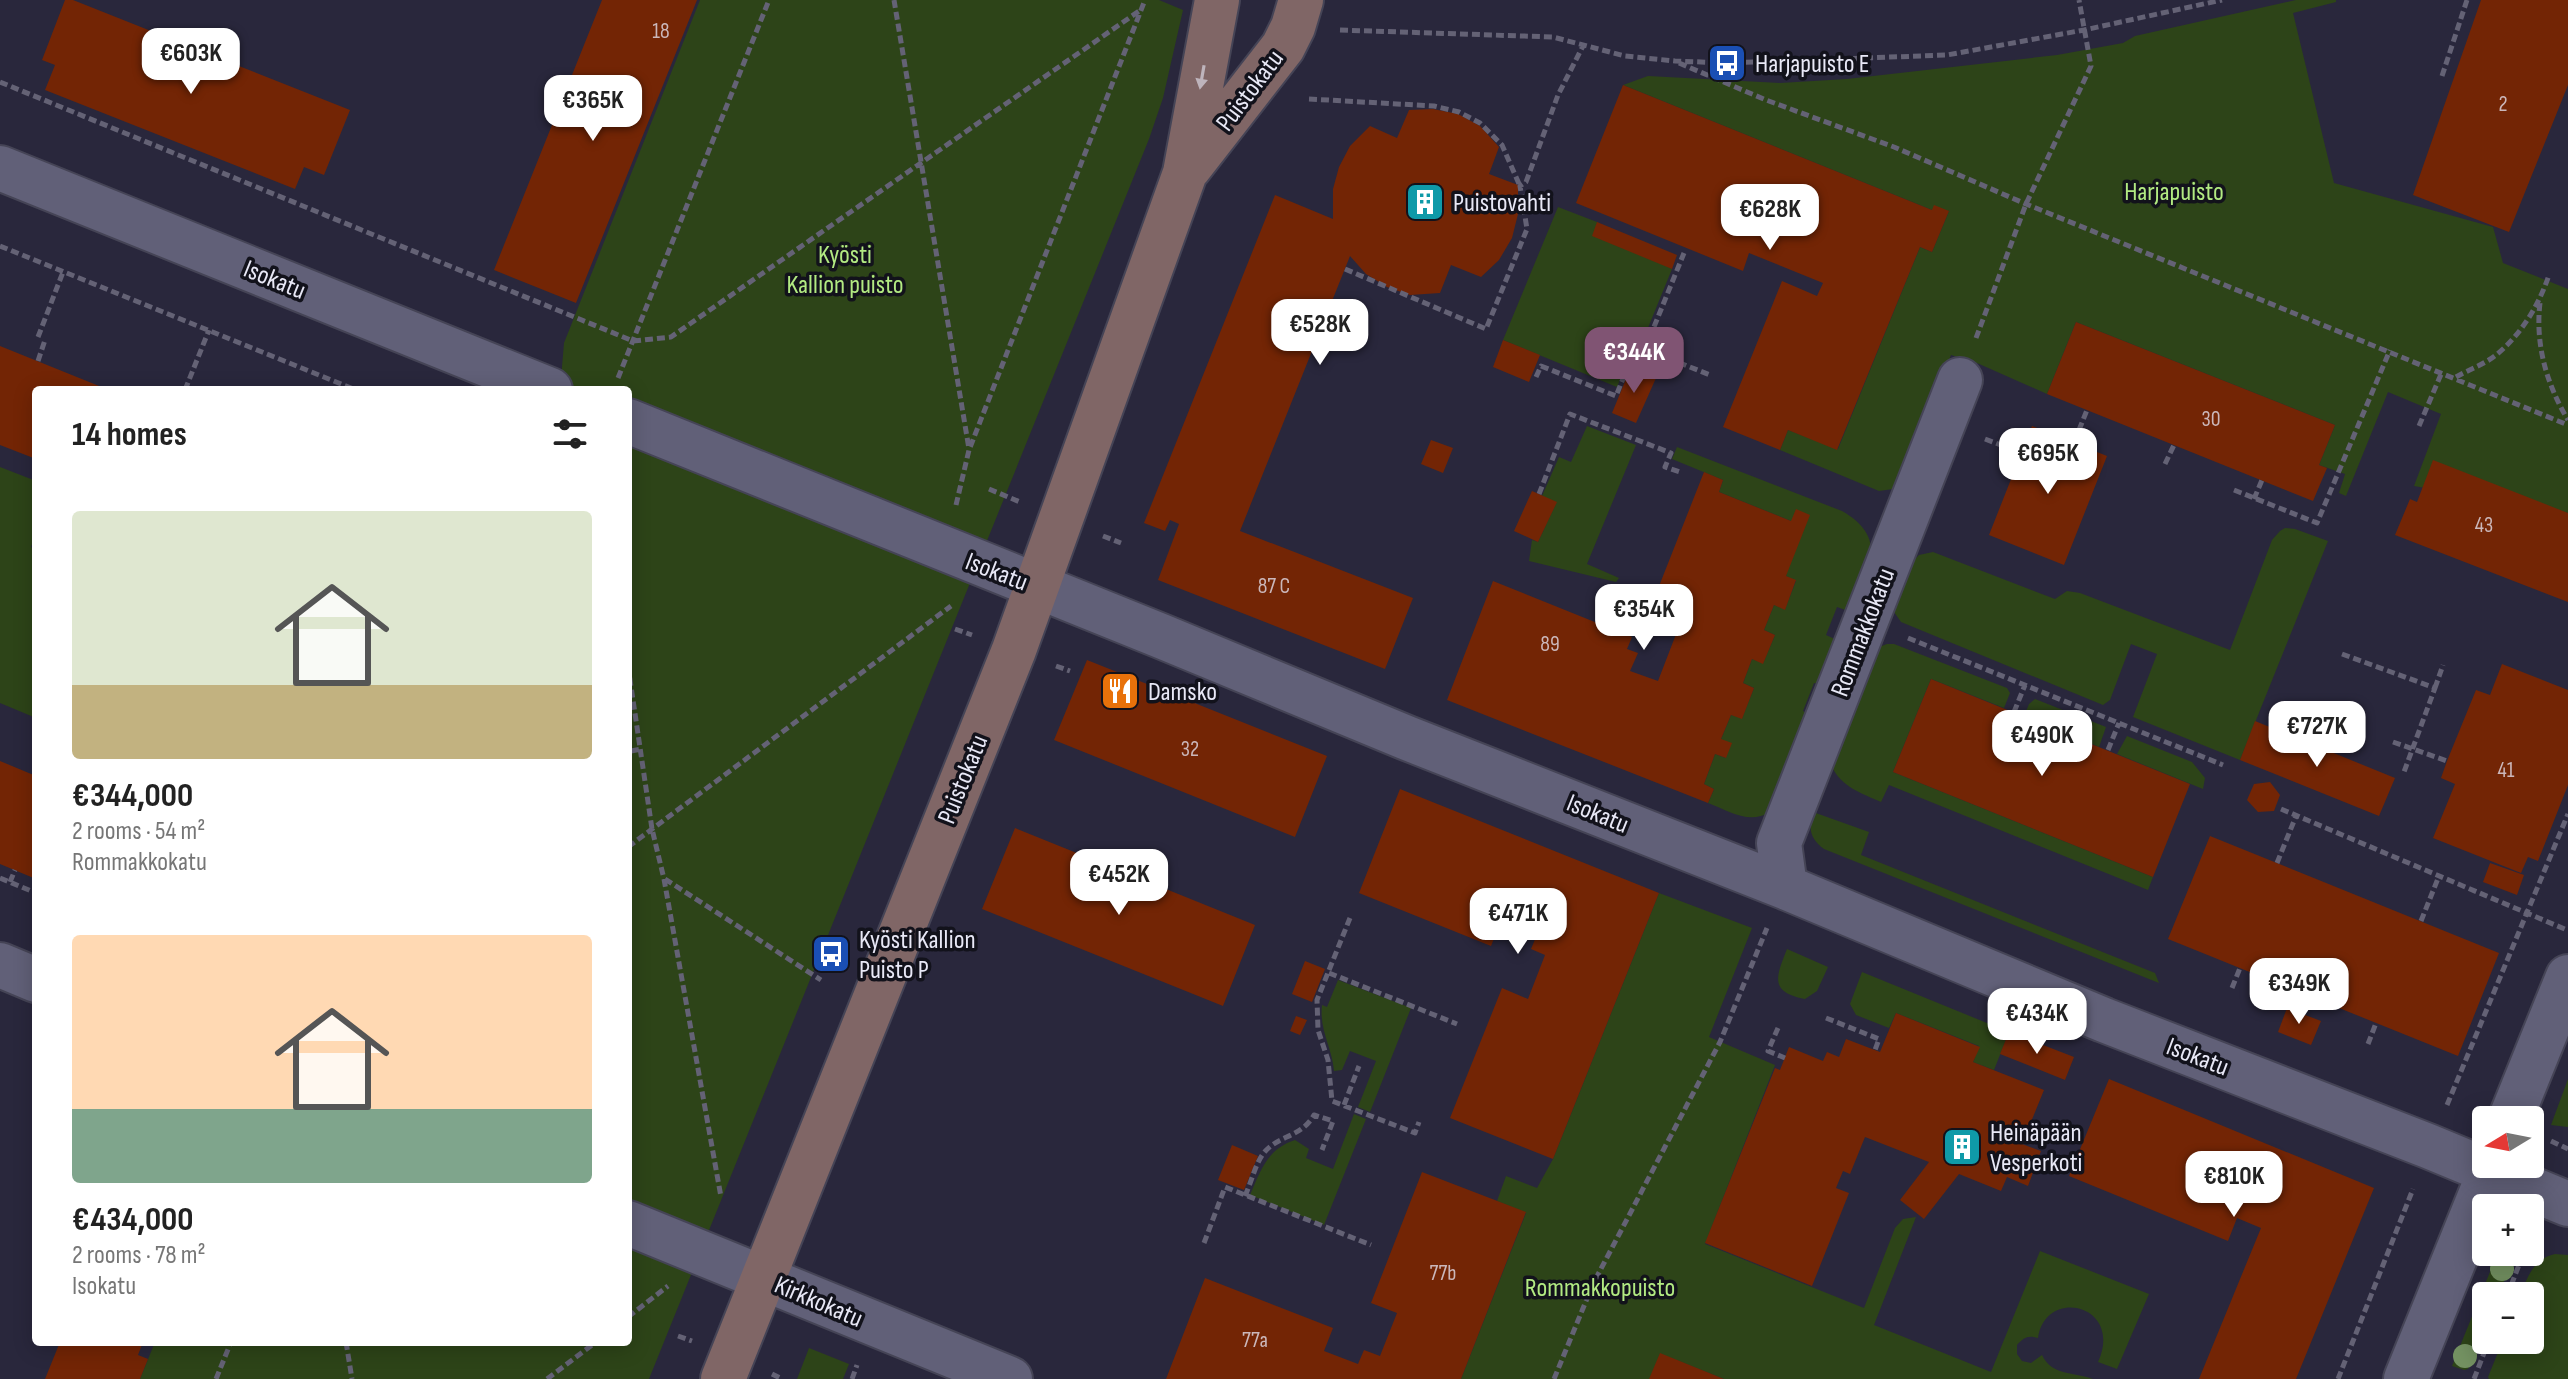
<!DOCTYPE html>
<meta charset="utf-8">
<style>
:root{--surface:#fff;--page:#f6f6f6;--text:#222;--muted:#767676;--accent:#805473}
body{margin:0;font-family:"Sofia Sans Condensed",sans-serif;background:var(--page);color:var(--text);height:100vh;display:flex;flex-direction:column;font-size:30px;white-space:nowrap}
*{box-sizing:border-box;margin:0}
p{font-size:26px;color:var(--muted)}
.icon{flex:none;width:44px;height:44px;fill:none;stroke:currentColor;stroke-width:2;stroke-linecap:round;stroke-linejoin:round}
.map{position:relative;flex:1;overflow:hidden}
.sheet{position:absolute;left:32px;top:386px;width:600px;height:960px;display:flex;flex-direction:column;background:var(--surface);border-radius:8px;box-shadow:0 4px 20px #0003}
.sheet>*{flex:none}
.needle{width:52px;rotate:260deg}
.tools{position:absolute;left:2472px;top:1106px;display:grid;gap:16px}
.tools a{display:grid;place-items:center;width:72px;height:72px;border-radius:8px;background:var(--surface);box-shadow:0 4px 20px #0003;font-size:40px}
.price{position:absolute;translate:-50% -68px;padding:0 18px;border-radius:16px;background:#fff;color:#222;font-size:26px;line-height:52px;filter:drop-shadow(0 2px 4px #0008)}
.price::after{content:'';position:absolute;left:50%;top:48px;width:24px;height:18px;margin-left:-12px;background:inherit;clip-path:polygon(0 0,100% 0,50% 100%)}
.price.selected{background:var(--accent);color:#fff}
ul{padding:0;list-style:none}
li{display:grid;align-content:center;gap:16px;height:424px;padding:0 40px}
li span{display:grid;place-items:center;height:248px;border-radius:8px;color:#555}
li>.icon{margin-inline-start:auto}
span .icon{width:144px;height:144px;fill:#fffc;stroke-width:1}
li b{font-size:34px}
h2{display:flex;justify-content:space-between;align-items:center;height:96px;padding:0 40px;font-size:34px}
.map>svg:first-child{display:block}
.green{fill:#2d4418}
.building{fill:#732505}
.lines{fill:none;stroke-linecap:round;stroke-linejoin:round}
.minor-casing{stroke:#454456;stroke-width:48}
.secondary-casing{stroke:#454456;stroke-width:48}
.path{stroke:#646275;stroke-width:5;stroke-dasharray:8 4;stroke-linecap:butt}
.minor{stroke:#616078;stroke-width:44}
.secondary{stroke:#806666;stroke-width:44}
.tree{fill:#749262}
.oneway{fill:#beb4bc}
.labels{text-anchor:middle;stroke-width:7;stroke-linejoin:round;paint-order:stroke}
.number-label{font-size:22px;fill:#cbb7ba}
.poi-label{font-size:26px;fill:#e8e8f6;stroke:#12121b;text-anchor:start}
.street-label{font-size:26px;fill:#e8e8f6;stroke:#12121b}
.park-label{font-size:26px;fill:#b2ea82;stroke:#12121b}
</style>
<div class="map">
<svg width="2568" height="1379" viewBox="0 0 2568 1379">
<rect width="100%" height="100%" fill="#29273c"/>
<!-- green -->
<path class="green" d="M700,0h459l24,10 -20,88 -14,41 -500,1240h-509l15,-37h473v-952h-68l4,-47z
M2296,0h40v2l-43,11 41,170 159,44 10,36 65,26v224l-154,-27 27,-72 -53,-22 -42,104 -7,-3 6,-19 -26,-9 16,-40 -259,-103 -29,72 -70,-31 -26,-8 -51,133 -21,3 -99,-41 8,-20 50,19 82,-202 12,5 17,-41 -17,-1 -309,-125 25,-9 132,7 67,-4 210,-24 66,-12 12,-7z
M1558,207l39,15 75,47 -31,76 -6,-2 -18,44 -114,-47z
M1587,426l49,19 -49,119 32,14 -3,4 -87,-21 3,-21 6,2 18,-39 -14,-7 17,-39 12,5z
M1677,447l165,64c49,28 25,60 9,101l-14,-5 -11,28 13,6 -17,44 -8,-2 -11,28 7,4 -40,97c-21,13 -41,-1 -62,-9l6,-14 -10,-5 11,-30 11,4 -5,-19 10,-24 11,3 12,-30 -11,-5 9,-24 11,4 12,-28 -11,-5 10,-25 11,4 11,-28 -10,-5 5,-55 -72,-29 4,-12 -51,-21z
M0,467l36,14v52l-5,14 5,3v168l-36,-15z
M2285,528l10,1 33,12 -88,219 -107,-43 24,-63 -26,-10 -21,56 -7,5 -202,-83 -9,-13 21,-48 6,-6 14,-3 122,47 12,-8 13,2 150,57 42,-110 8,-9z
M1887,644h7l113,44 3,5 -6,15 -73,-29 -38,93 260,105 -5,13 -259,-105 -8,17c-20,-9 -39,-15 -49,-35l47,-120z
M2035,699l71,28 -7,20 -18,-8 2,-4 -7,-3 4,-12 -9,-4 -8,16 -9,-4v-4l-7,-3 -2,4 -21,-9 5,-12z
M2127,736l65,26 13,16 -2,11 -86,-35z
M1813,812l56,20 -8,23 294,118 4,10 -335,-134c-14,-10 -16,-21 -11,-37z
M1659,893l93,35 -43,109 66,28 -70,179 159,64 31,-80 8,-9 13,-2 -42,108 117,47 49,-121 109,43 -32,75 -19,-7c26,-57 -52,-76 -60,-24 -10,-3 -14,-1 -21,7v9l5,7 9,2 11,-8c10,21 32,17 51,24h-369l-63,-25 -11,25h-189l65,-166 -29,-12 9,-25 31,12 16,-29z
M1787,949l41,18 -11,24 -12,8c-36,-7 -29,-22 -18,-50z
M1862,972l147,60 -15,38 -21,-8 6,-16 -83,-33 -7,15 -33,-13 -6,-11z
M1338,980l73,28 -41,104 -12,-5 18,-46 -26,-10 -8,19 -8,1c-2,-24 -15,-41 -12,-66l5,2z
M2568,1079v48l-17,-2z
M1354,1114l12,5 -42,106 -74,-30c11,-25 17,-46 45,-55l14,9 -3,9 27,11z
M2498,1252h18l-18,44h-12v29l-18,44 -4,1 -12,-4z
M2555,1254l13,1v124h-79l-1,-2 15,-37h27v-44h-10c8,-20 13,-37 35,-42z
M809,1348l40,16 -6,15h-46z"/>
<!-- building -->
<path class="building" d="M65,0h8l277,110 -26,65 -20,-8 -9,22 -250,-99 10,-25 -13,-5z
M602,0h95l-121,303 -82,-33z
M2481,0h87v85l-59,147 -96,-37z
M1623,85l309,125 2,-5 15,6 -17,41 -12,-5 -83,203 -49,-20 -8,20 -57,-23 59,-146 35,15 6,-13 -74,-30 -6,18 -167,-68z
M1433,109l25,5 22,12 19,21 -10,27 29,11v29l-6,24 -13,22 -18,17 -30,-12 -11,28 -30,2 -23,-8 -21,-13 -16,-18 -110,275 173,67 -28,71 -227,-89 21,-56 -9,-4 -5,11 -21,-8 131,-328 58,24v-30l6,-22 11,-21 20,-20 27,12 12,-28z
M1597,222l80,33 -5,14 -80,-33z
M2076,322l259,103 -16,40 8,3 -14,33 -266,-107z
M1503,340l37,15 -11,27 -36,-15z
M0,346l109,44h-73v69l-36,-14z
M1631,367l25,11 -20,45 -24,-10z
M2032,426l75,30 -43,109 -75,-30z
M1431,440l22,8 -10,25 -22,-9z
M2433,460l135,53v89l-173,-67 15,-36 7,3z
M1704,472l19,8 -4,12 72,29 5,-12 14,6 -24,61 10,4 -11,30 -11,-5 -10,25 11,5 -12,29 -11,-5 -9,24 11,5 -12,31 -11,-4 -10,24 11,4 -6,15 -11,-4 -11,30 10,5 -6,14 -261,-103 46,-119 139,56 -5,12 11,4 -8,18 28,10 25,-65 -31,-12z
M1532,491l25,11 -19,40 -24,-11z
M1087,660l240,96 -32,81 -241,-97z
M2502,664l66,26v95l-30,76 -10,-4 -7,16 -88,-35 22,-54 -14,-6 6,-17 29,-71 14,5z
M1931,679l259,105 -37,93 -260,-105z
M2255,721l140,57 -16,38 -139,-56z
M0,761l36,15v103l-36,-15z
M2270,782l10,13 -6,16 -16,1 -11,-12 7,-16z
M1400,789l259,104 -106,266 -103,-41 52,-130 26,11 17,-44 -14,-6 10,-24 -36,-14 -14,35 -132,-53z
M1015,828l240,97 -32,81 -241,-97z
M2210,836l289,117 -41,103 -290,-117z
M2490,863l34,12 -7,20 -34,-13z
M1305,961l20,8 -13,33 -20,-8z
M2287,1008l34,13 -10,24 -33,-13z
M1896,1013l84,34 -7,15 71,28 -22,54 19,7 -13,35 -21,-9 -6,14 -42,-17 -35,45 -24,-19 29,-38 -64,-25 -15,37 -7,-3 -7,17 13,5 -37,93 -107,-43 70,-175 5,2 9,-23 34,14 4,-9 12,5 7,-18 34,13z
M1296,1016l11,4 -7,15 -10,-4z
M2009,1032l65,25 -9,23 -65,-26z
M2109,1079l265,109 -78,191h-97l62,-151 -24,-10 -9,23 -159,-65z
M1232,1145l26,11 -14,34 -26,-10z
M1422,1172l104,40 -65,167h-295l39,-101 128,50 -9,23 34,13 6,-14 16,6 17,-43 -26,-10z
M60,1342h83l-5,13 10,4 -8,20h-95z
M1660,1353l64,26h-75z"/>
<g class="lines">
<!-- minor casing -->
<g class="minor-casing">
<path id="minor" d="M0,168l550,222
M628,421l533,215 246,102 378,149 319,133 324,126 140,58
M1785,887l-6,-44 181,-463
M0,965l36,15
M2510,1120l58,-143
M628,1223l382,156
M2406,1379l87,-215"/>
</g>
<!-- secondary casing -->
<g class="secondary-casing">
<path id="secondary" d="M1189,168l94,-121 10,-20 8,-27
M723,1379l291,-729 171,-477 32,-173"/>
</g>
<!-- path -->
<path class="path" d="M894,0l75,449
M1340,30l213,7 72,19 50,5 52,2 220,-8 137,-25 138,-30
M1679,63l87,37 128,47 132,57 542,221
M2442,76l25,-76
M0,82l633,259 38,-4 471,-328
M1309,99l125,7 25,6 21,11 22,22 18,41
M0,246l356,144
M1345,269l141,60 41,-100 -7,-43 6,-4 32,-87 26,-51
M2540,303c-5,42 7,82 28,117
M38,337l25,-65
M1976,338l50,-134 65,-138 -12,-66
M1645,349l39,-96
M38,361l7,-21
M1536,377l5,-11 75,30 17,-42 8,3 4,-8 65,26
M2456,377c12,-7 29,-13 40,-22 25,-20 43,-50 53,-80
M618,378l151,-378
M185,390l24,-60
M2419,426l23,-54
M2079,430l8,-20
M1985,439l37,14
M2165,464l9,-19
M989,489l31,13
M2234,490l83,33 73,-173
M1539,494l31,-80 101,39 -6,14 15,5
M2254,499l8,-19
M956,505l13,-55 176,-450
M1103,536l18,7
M955,629l17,6
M1908,638l315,127
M2342,654l93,34 -31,84
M628,666l24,163 12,50 57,318
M1056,666l14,5
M2435,688l8,-23
M2014,712l11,-27
M2393,742l54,19
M2108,750l11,-27
M631,751l11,-2
M2281,809l286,121
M628,847l323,-241
M2277,863l19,-47
M0,878l36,15
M665,879l156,101
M10,882l5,-12
M1350,918l-33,82 1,30 10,30 4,41 83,32 4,-11
M2421,921l18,-45
M1329,973l128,51
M2232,988l8,-20
M1826,1018l53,21 -4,11
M1778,1028l-10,23 17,7
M2368,1044l8,-21
M1344,1105l15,-39
M2447,1105l121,-291
M2551,1141l17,8
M1245,1196c6,-13 10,-31 18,-42 14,-19 38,-16 51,-39l19,6 -11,29
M1204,1243l21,-56 146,58
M2507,1296l17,-44
M628,1317l40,-31
M678,1336l14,5
M346,1342l6,37
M772,1374l10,5
M216,1379l15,-37
M547,1379l49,-37
M852,1379l5,-14
M1554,1379l39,-95 127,-242 47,-114
M2338,1379l75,-190
M2474,1379l15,-39"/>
<!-- minor -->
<use href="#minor" class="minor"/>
<!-- secondary -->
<use href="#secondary" class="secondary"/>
</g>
<!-- trees -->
<g class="tree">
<circle cx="2502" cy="1269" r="12"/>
<circle cx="2465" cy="1356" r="12"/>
</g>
<!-- one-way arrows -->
<defs><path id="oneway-solid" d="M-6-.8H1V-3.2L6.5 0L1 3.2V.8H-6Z" transform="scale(2)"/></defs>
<use class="oneway" href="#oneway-solid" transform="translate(1202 77) rotate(100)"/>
<!-- icons -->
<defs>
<g id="bus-square" transform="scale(2)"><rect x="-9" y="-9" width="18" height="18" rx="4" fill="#1a4fb4" stroke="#12121b"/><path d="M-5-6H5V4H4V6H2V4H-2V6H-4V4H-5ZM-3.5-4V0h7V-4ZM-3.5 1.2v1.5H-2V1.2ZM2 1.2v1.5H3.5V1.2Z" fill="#fff"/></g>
<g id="building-square" transform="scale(2)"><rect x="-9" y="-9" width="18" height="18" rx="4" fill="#0f9aa8" stroke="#12121b"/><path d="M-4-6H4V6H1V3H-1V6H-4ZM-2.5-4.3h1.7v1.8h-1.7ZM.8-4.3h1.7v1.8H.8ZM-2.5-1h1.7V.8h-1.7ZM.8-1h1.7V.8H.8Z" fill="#fff"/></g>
<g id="restaurant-square" transform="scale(2)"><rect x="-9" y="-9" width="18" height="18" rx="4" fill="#e8710a" stroke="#12121b"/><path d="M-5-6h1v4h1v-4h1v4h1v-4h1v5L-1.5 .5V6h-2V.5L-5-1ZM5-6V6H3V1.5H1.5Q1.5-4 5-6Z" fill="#fff"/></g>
</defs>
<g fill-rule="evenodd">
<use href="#bus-square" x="1727" y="63"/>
<use href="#building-square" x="1425" y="202"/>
<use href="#restaurant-square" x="1120" y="691"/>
<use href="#bus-square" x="831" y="954"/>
<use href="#building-square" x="1962" y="1147"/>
</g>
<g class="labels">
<!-- number labels -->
<g class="number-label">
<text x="661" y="38">18</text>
<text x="2503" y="111">2</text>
<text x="2211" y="426">30</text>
<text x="2484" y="532">43</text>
<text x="1274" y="593">87 C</text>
<text x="1550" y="651">89</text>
<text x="1190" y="756">32</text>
<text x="2506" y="777">41</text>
<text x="1443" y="1280">77b</text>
<text x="1255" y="1347">77a</text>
</g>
<!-- poi labels -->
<g class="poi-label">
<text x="1755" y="72">Harjapuisto E</text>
<text x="1453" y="211">Puistovahti</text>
<text x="1148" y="700">Damsko</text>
<text x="859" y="948">Kyösti Kallion<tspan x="859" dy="30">Puisto P</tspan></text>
<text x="1990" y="1141">Heinäpään<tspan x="1990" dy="30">Vesperkoti</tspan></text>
</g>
<!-- street labels -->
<g class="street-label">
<text transform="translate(1249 90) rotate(-53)" y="9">Puistokatu</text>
<text transform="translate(275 279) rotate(22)" y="9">Isokatu</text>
<text transform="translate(997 571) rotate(21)" y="9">Isokatu</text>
<text transform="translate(1862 632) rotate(-69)" y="9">Rommakkokatu</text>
<text transform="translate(962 779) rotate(-68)" y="9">Puistokatu</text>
<text transform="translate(1598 813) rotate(22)" y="9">Isokatu</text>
<text transform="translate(2198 1056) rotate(21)" y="9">Isokatu</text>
<text transform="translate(819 1301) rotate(23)" y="9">Kirkkokatu</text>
</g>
<!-- park labels -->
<g class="park-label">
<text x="2174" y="200">Harjapuisto</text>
<text x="845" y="263">Kyösti<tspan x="845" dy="30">Kallion puisto</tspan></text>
<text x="1600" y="1296">Rommakkopuisto</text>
</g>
</g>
</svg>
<div class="tools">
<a><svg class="needle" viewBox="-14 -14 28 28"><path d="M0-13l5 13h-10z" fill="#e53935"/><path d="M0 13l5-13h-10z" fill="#767676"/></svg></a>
<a>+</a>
<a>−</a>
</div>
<b class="price" style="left:191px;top:96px">€603K</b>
<b class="price" style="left:593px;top:143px">€365K</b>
<b class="price" style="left:1770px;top:252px">€628K</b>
<b class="price" style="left:1320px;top:367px">€528K</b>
<b class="price selected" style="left:1634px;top:395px">€344K</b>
<b class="price" style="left:2048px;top:496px">€695K</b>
<b class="price" style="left:1644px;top:652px">€354K</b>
<b class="price" style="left:2317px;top:769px">€727K</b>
<b class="price" style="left:2042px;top:778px">€490K</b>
<b class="price" style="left:1119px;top:917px">€452K</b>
<b class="price" style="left:1518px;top:956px">€471K</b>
<b class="price" style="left:2299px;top:1026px">€349K</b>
<b class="price" style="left:2037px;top:1056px">€434K</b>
<b class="price" style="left:2234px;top:1219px">€810K</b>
<section class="sheet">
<h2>14 homes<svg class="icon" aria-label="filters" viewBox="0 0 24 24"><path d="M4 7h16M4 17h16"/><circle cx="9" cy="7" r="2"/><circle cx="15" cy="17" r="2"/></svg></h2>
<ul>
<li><span style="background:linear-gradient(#dfe7d0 70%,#c2b280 0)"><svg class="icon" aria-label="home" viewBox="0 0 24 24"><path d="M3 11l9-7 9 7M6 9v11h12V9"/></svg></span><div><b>€344,000</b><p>2 rooms · 54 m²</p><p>Rommakkokatu</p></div></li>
<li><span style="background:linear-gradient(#ffd9b3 70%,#7fa58c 0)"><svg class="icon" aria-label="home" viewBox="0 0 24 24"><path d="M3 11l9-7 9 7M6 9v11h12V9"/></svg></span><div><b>€434,000</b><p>2 rooms · 78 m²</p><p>Isokatu</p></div></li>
</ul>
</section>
</div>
